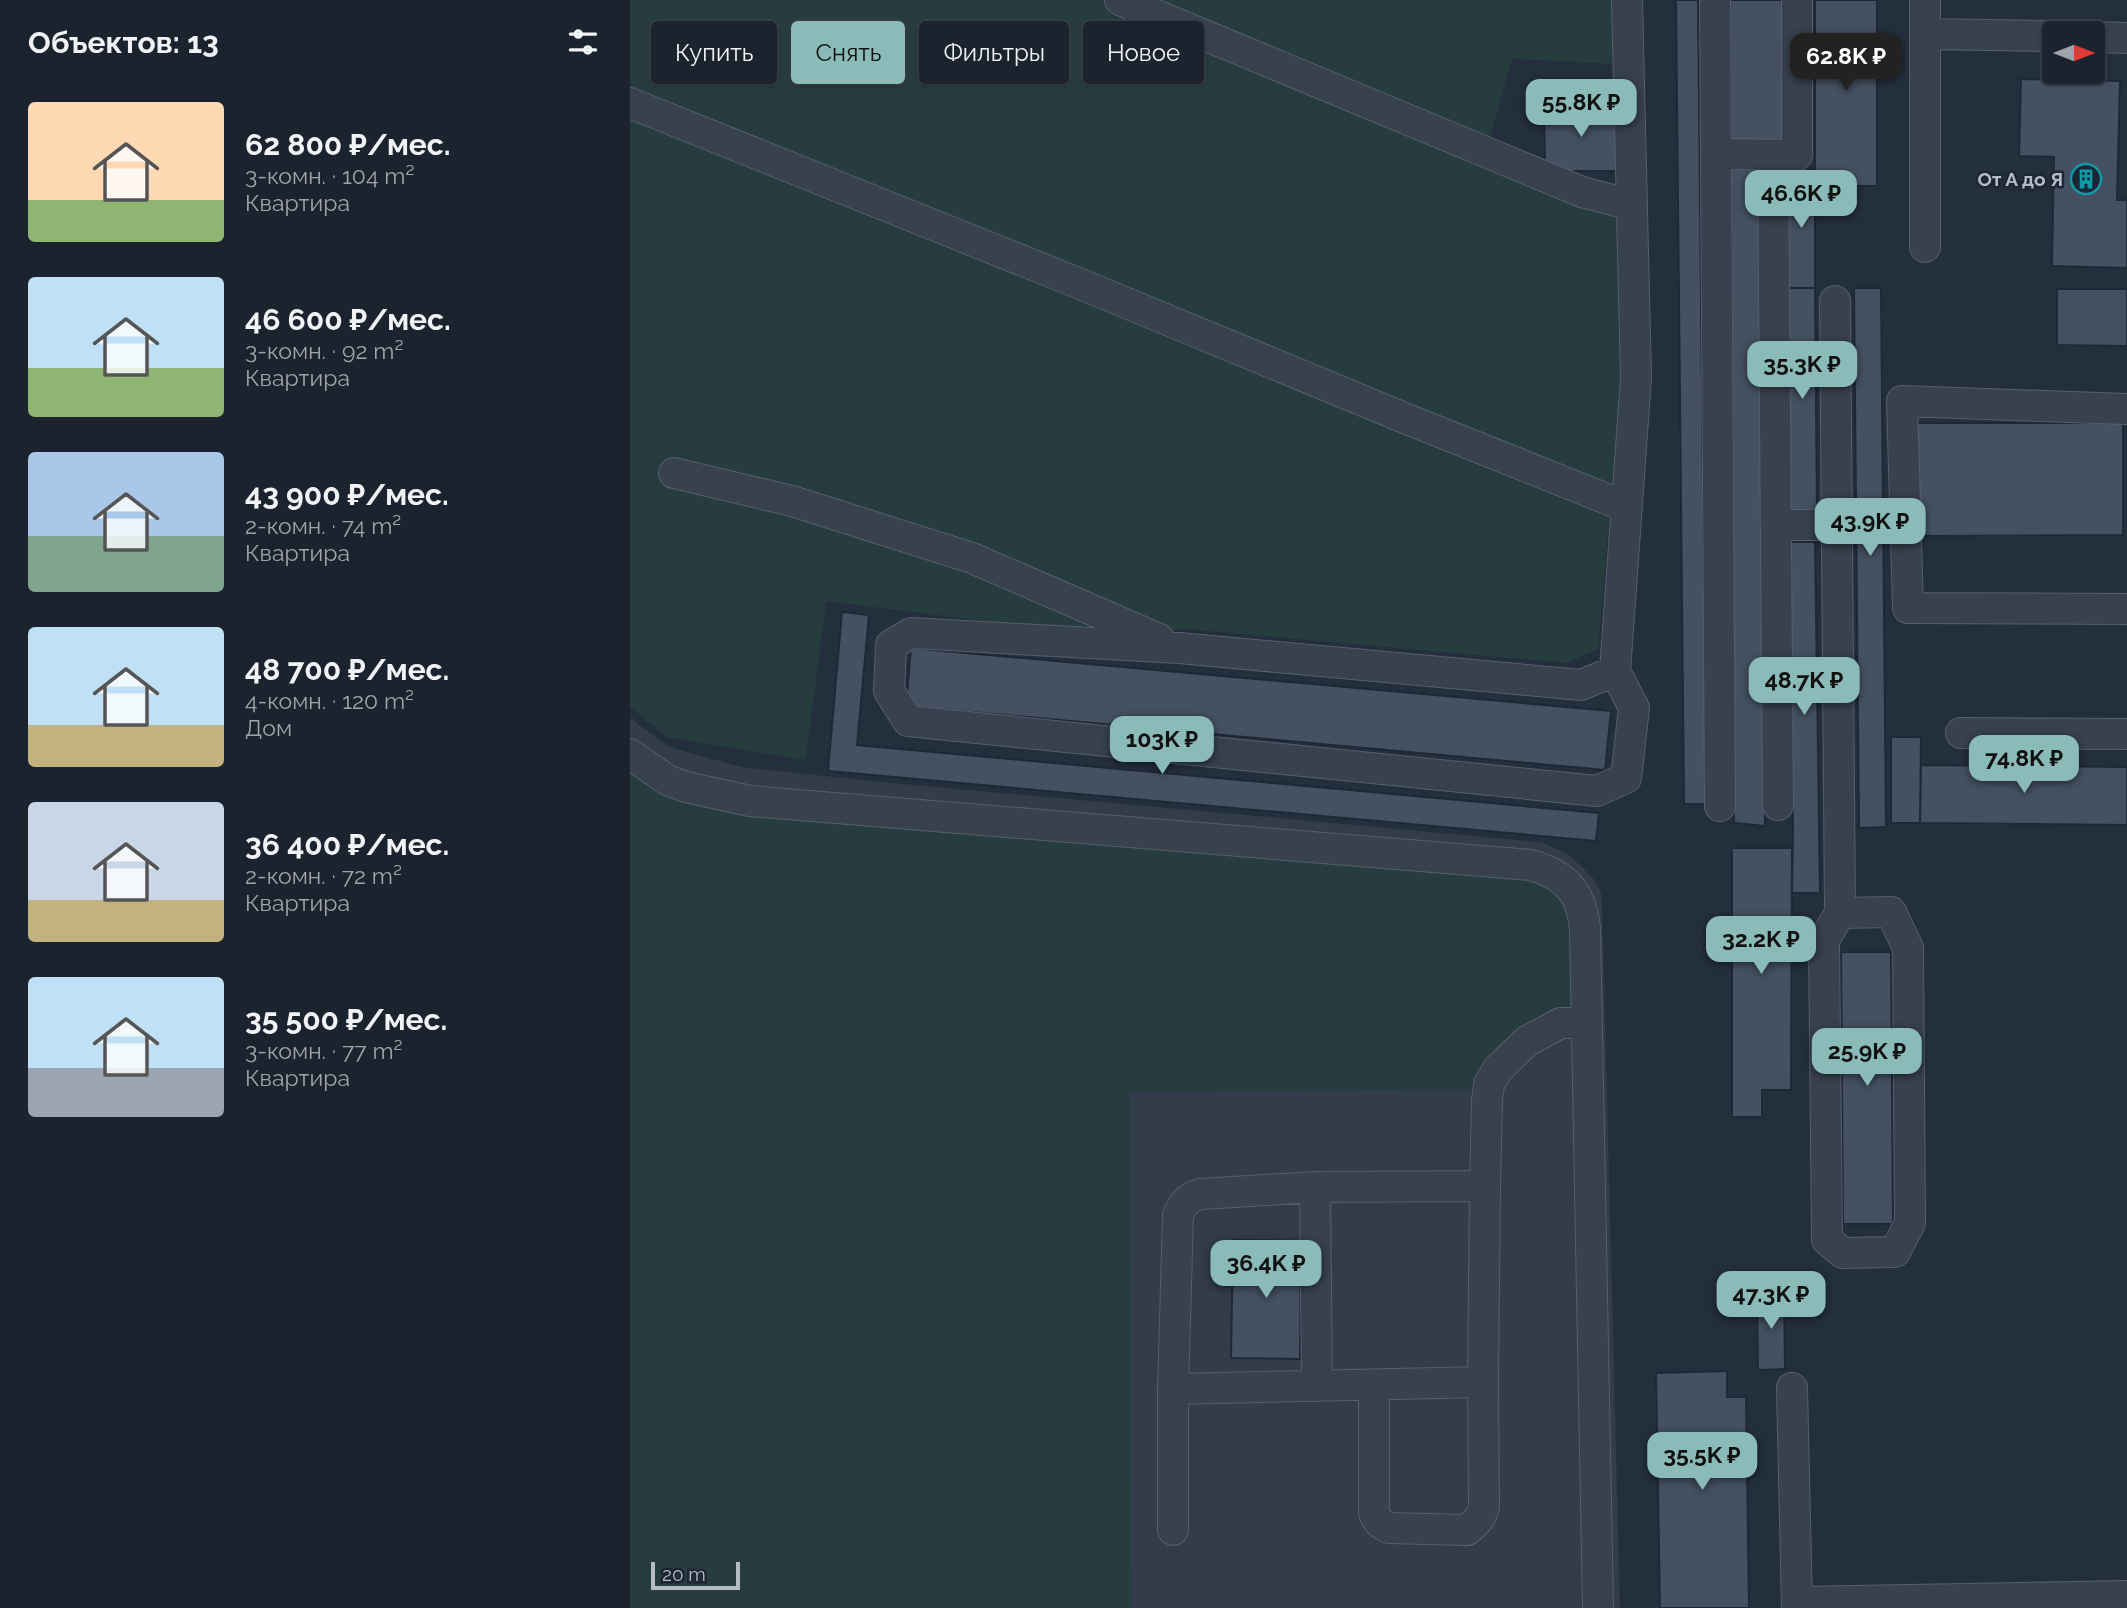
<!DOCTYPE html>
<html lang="ru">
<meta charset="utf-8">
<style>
:root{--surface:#1b232e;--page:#282f3a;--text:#f1f3f6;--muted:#a0a4aa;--line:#39404a;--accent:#8bbbb9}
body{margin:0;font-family:Raleway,sans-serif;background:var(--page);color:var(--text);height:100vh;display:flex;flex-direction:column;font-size:26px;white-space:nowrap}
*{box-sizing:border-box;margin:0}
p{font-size:23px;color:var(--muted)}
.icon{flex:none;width:38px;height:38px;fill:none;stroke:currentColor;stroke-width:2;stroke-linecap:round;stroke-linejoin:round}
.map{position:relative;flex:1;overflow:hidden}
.sheet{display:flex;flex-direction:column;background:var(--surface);width:630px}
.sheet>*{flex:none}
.guide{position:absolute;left:21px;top:21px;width:665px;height:63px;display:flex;gap:14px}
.needle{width:46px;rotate:90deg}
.tools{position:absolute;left:1412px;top:21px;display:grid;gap:14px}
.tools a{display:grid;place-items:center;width:63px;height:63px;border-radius:7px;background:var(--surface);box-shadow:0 2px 5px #0004,0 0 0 2px var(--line);font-size:35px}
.scale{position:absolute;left:21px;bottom:18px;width:89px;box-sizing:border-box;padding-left:7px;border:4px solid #b4bcc9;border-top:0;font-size:19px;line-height:24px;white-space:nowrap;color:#b4bcc9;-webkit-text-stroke:5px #1d2633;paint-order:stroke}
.price{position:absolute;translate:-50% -60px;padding:0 16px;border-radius:14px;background:var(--accent);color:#111;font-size:23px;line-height:46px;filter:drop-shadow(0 2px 4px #0008)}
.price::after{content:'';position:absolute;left:50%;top:42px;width:21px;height:16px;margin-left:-10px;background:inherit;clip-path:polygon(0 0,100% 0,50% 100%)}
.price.active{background:#222;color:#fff}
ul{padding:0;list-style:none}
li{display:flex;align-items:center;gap:21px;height:175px;padding:0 28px}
li span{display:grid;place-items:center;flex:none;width:196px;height:140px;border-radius:7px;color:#555}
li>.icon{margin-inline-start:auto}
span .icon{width:84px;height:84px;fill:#fffc;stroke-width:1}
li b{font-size:30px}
h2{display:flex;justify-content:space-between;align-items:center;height:84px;padding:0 28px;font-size:30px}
.tag{padding:0 24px;border-radius:7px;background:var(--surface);box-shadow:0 2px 5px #0004,0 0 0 2px var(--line);font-size:24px;line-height:63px}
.tag.active{background:var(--accent);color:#111}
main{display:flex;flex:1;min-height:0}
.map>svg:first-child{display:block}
.airport{fill:#323c4b}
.green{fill:#263c3f}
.building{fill:#455162;stroke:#1f2835;stroke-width:2}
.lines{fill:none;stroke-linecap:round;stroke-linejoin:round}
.minor-casing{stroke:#565f6c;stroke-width:32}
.minor{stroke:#38414e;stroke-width:30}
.labels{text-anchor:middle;stroke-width:5;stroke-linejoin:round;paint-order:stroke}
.poi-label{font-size:19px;font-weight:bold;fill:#b4bcc9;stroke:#1d2633;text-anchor:end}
</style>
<main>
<section class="sheet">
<h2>Объектов: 13<svg class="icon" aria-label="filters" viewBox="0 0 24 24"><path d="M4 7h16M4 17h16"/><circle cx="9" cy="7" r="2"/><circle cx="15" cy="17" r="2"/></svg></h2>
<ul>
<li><span style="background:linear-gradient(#ffd9b3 70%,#8fb573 0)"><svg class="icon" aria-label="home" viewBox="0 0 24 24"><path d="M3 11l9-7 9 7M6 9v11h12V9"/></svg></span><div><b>62 800 ₽/мес.</b><p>3-комн. · 104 m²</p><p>Квартира</p></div></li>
<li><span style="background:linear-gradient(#bfe0f5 65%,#8fb573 0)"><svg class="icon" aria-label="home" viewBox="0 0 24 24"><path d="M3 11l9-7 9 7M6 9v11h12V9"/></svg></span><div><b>46 600 ₽/мес.</b><p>3-комн. · 92 m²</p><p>Квартира</p></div></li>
<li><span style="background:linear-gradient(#a9c7e8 60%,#7fa58c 0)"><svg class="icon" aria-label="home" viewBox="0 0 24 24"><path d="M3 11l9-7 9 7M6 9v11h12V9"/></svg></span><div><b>43 900 ₽/мес.</b><p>2-комн. · 74 m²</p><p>Квартира</p></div></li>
<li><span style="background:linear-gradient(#bfe0f5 70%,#c2b280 0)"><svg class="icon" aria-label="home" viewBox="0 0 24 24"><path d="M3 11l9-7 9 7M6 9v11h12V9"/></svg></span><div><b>48 700 ₽/мес.</b><p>4-комн. · 120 m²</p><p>Дом</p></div></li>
<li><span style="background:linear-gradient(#c9d6e8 70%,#c2b280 0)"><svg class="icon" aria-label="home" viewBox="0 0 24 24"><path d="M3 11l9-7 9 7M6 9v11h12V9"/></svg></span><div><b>36 400 ₽/мес.</b><p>2-комн. · 72 m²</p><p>Квартира</p></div></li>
<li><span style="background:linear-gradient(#bfe0f5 65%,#9aa5b1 0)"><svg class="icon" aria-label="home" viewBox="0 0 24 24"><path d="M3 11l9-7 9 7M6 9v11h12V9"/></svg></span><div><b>35 500 ₽/мес.</b><p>3-комн. · 77 m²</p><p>Квартира</p></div></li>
</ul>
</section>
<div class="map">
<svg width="1497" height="1608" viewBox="0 0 1497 1608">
<rect width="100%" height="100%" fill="#242f3e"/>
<!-- airport -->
<path class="airport" d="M0,718l39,29 72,20 140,15 660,60 23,10 15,12 14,14 8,14 1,10 18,706h-990z"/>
<!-- green -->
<path class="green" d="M0,0h982v64l-100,-5 -29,104 94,41 42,14 3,154 -24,277 -32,14 -380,-34 -90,6 -270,-34 -20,159 -139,-23 -37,-30z
M0,769l8,5 907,105 26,27 8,98 -29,10 -71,75 -350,3 2,516h-501z"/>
<!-- building -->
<path class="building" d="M1046,0h22l8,804h-22z
M1100,0h54l1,143 -54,1z
M1185,0h62v186h-62z
M1391,79l99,2 -3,119h10v68l-75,-2 2,-109 -35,-1z
M988,106v65h-73l-1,-64z
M1101,168h28l6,658 -31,-3z
M1156,172h29v116h-29z
M1156,288h29l2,228 -27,1z
M1224,288h27l5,539 -27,1z
M1427,289h70v57l-70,-1z
M1283,423h210v112l-210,1z
M1158,542h27l5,351h-28l1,-66z
M212,612l27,3 -12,130 742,68 -3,28 -768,-70z
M281,648l700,63 -6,59 -699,-64z
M1261,737h30l-1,86h-29z
M1291,765l206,2v58l-207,-2z
M1102,848h60l-1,242h-29v27h-30z
M1211,952h50l2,272h-50z
M603,1240l68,1 -1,118 -69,-1z
M1127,1292h27l1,77 -27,1z
M1097,1371v26h19l3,211h-89l-4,-235z"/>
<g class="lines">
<!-- minor casing -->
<g class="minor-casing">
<path id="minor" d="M490,0l462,192 50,13
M1085,0l5,806
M1295,34l129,2
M1463,37l34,1
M0,103l453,182 324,134 220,88
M1086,154l81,1v-155
M1143,155l5,650
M1295,247v-247
M1205,301l5,612 -16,27 3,300 16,13 52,-1 15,-29 -2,-275 -17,-36 -51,1
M1497,409l-225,-8 6,207 219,1
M44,473l118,28 180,57 187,81
M1146,525h60
M985,671l-34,14 -402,-37 -268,-15 -20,12 -2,46 19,30 689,70 29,-13 8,-70 -19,-37 21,-293 -9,-378
M1331,733l166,1
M0,754l37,26 19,7 64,14 781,64c35,10 50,27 54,63l13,680
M685,1187l2,199
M744,1385v128c3,8 6,11 15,15l78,2c9,-7 14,-12 17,-23l-1,-125 2,-196 2,-85 2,-17 9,-15 29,-28 34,-18 25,-2
M1162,1388l5,220
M543,1389l310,-7
M543,1530v-141l5,-174c5,-11 9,-17 22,-21l115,-7 170,-1
M1167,1602l330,-6"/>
</g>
<!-- minor -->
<use href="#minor" class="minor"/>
</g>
<!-- icons -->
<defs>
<g id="building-ring" transform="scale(1.575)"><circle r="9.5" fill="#1d2633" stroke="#0f9aa8" stroke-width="1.5"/><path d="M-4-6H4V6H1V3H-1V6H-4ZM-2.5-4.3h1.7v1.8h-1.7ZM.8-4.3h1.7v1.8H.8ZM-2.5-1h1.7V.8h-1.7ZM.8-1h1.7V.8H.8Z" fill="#0f9aa8"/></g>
</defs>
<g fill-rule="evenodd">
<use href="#building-ring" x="1456" y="179"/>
</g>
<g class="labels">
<!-- poi labels -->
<g class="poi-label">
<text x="1433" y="186">От А до Я</text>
</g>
</g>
</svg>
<div class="tools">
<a><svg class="needle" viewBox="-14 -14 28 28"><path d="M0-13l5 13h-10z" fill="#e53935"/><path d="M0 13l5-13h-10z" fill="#a0a4aa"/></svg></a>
</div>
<div class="scale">20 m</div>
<b class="price active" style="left:1216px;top:93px">62.8K ₽</b>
<b class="price" style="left:951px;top:139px">55.8K ₽</b>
<b class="price" style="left:1171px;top:230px">46.6K ₽</b>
<b class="price" style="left:1172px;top:401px">35.3K ₽</b>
<b class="price" style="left:1240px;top:558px">43.9K ₽</b>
<b class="price" style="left:1174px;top:717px">48.7K ₽</b>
<b class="price" style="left:532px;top:776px">103K ₽</b>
<b class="price" style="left:1394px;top:795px">74.8K ₽</b>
<b class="price" style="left:1131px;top:976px">32.2K ₽</b>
<b class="price" style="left:1237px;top:1088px">25.9K ₽</b>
<b class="price" style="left:636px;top:1300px">36.4K ₽</b>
<b class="price" style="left:1141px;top:1331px">47.3K ₽</b>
<b class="price" style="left:1072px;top:1492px">35.5K ₽</b>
<div class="guide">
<a class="tag">Купить</a>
<a class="tag active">Снять</a>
<a class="tag">Фильтры</a>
<a class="tag">Новое</a>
</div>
</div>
</main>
